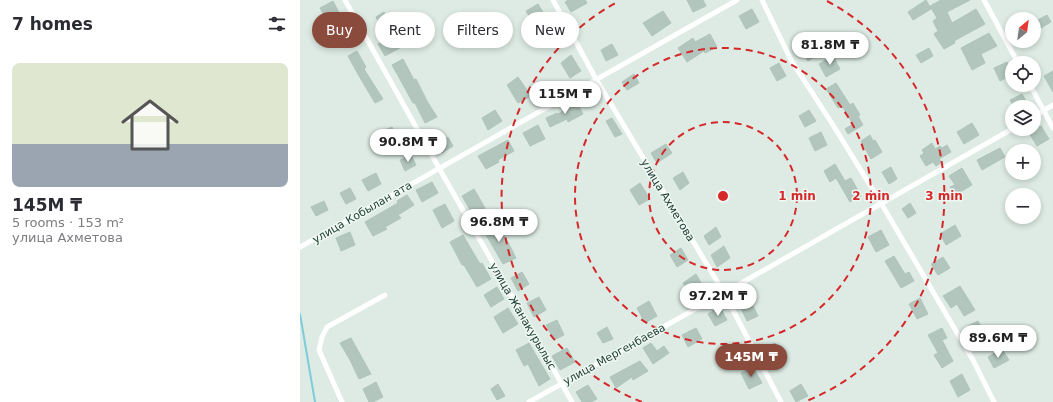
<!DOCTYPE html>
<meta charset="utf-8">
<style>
:root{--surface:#fff;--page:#f7f7f7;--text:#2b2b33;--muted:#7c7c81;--accent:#8a4a3c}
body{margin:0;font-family:"DejaVu Sans",sans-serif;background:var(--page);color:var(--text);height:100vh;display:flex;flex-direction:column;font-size:15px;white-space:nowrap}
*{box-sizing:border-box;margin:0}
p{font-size:13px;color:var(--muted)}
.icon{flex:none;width:22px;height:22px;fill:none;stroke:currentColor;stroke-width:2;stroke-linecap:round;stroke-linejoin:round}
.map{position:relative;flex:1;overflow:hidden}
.details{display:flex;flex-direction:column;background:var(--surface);width:300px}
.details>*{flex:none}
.hud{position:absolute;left:12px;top:12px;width:380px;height:36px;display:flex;gap:8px}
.needle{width:26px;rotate:29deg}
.controls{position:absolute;left:705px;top:12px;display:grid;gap:8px}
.controls a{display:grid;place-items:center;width:36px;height:36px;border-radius:50%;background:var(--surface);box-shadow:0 2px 6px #0003;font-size:20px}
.price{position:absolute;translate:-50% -34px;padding:0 9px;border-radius:14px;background:#fff;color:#222;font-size:13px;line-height:26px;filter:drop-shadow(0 1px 2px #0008)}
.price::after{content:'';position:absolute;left:50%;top:24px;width:12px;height:9px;margin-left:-6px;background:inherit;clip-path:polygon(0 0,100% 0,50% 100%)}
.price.current{background:var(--accent);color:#fff}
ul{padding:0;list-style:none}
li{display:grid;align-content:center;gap:8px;height:212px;padding:0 12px}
li span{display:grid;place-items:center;height:124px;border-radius:8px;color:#555}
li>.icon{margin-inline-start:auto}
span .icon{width:72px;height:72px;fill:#fffc;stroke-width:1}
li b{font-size:17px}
h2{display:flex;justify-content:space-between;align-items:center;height:48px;padding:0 12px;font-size:17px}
.chip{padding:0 14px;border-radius:18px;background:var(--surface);box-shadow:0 2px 6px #0003;font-size:14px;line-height:36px}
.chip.current{background:var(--accent);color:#fff}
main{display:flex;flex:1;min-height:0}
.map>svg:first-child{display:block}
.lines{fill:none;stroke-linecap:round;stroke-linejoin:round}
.stream{stroke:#7eccd7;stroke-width:2}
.building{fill:#b2c6bd;stroke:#afc5bb}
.minor{stroke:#fff;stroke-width:5}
.ring{fill:none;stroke:#d62828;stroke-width:2;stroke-dasharray:7 5}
.labels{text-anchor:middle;stroke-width:3;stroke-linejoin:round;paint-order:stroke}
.street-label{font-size:11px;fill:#1d3c33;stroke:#eef7f2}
.centre{fill:#d62828;stroke:#eef7f2;stroke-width:2}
.ring-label{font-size:12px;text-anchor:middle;font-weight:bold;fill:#d62828;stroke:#eef7f2;stroke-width:3;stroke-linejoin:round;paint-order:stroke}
</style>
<main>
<section class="details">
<h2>7 homes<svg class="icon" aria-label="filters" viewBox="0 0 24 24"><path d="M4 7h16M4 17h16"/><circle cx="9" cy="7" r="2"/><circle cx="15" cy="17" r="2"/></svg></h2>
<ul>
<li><span style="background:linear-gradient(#dfe7d0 65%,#9aa5b1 0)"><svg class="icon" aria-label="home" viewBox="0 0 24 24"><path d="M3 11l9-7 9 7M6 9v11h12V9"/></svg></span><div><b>145M ₸</b><p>5 rooms · 153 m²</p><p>улица Ахметова</p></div></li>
</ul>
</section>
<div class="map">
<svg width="753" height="402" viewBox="0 0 753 402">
<rect width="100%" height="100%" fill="#ddebe4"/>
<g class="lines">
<!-- stream -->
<path class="stream" d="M0,314l15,88"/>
</g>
<!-- building -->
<path class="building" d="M268,0h17l2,3 -16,9 -6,-10z
M387,0h16l3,6 -13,6z
M626,0l5,9 -18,11 -5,-8z
M641,0h29l-23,12 5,11 24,-14 9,15 -31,17 1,2 -11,6 -10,-15 4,-3 -5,-10 4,-3 -7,-12z
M33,1l20,38 -13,7 -10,-18 1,-1 -11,-19z
M238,4l9,15 -12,7 -9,-15z
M452,9l7,13 -13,7 -7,-13z
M363,11l8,12 -19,13 -9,-13z
M84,12l5,10 -8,5 -5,-10z
M747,15l4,7 -17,10v-10z
M98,33l7,12 -20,11 -7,-12z
M689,33l8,13 -16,8 4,9 -13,7 -11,-22z
M410,34l7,13 -12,6 -1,-2 -17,11 -9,-14 15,-10 2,4z
M511,43l7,12 -10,6 -8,-12z
M312,44l6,11 -12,6 -5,-11z
M629,48l4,8 -12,7 -5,-8z
M57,51l9,16 -2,2 19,30 -8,4 -16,-27 -11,-20z
M271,55l10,16 -11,7 -9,-15z
M533,56l7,13 -14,8 -7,-13z
M103,59l11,21 2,-1 11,22 10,16 -12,6 -10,-20h-2l-12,-22 -9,-16z
M707,62l5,10v3l-12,6 -6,-13z
M479,63l7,13 -9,5 -7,-13z
M753,71v21l-9,-16z
M334,74l5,9 -12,7 -5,-8z
M218,77l13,19 -13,7 -11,-18z
M536,83l14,22 3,-2 7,12 -2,1 5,9 -15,9 -3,-5 8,-5 -11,-18 -4,2 -12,-19z
M722,94l8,13h-16l-4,-7z
M277,103l6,11 -15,8 -1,-3 -17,8 -4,-9 11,-5 1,1z
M195,110l7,11 -14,9 -6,-12z
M509,110l7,11 -11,6 -6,-11z
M312,118l10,16 -7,3 -9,-16z
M672,123l7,12 -15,9 -7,-12z
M238,125l7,14 -15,7 -7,-13z
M741,126l8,13 -12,7 -8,-13z
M92,127l6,11 -12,6 -6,-12z
M521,132l6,13 -12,6 -6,-13z
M570,135l3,6 2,-1 7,12 -11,7 -10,-18z
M148,137l5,9 -11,7 -5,-8z
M208,140l6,11 -16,9 1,2 -13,7 -8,-13z
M632,143l3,6 5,-3 2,2 5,-3 4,7 -12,7 3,3 -6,4 -3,-4 -7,4 -6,-10 4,-3 -2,-3z
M366,144l6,9 -15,10 -6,-10z
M700,148l5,9 -23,13 -5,-10z
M111,155l5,10 -11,6 -5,-11z
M535,164l10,17 6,-3 10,18 -11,6 -14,-24 -6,4 -6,-11z
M591,167l6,12 -8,5 -7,-12z
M662,168l10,17 -17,10 -5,-8 5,-2 -6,-9z
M383,172l6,11 -9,7 -7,-12z
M76,173l5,11 -13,7 -6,-11z
M132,182l6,11 -16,9 -6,-12z
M340,183l10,16 -11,6 -9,-15z
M50,188l6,11 -10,5 -6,-11z
M174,189l11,19 -12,7 -11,-19z
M107,195l7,10 -16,10 3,3 -16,9 2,2 -14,7 -8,-14 33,-19 -1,-2z
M24,201l4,9 -12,6 -5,-9z
M610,203l6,10 -8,5 -6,-9z
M145,204l9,17 -12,7 -9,-18z
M194,221l14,21 8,16 -13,6 -21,-36z
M655,225l6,11 -15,9 -6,-11z
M416,227l5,10 -12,8 -5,-9z
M581,230l8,15 -13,7 -8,-15z
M50,232l5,13 -14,6 -5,-13z
M163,235l17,29 2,-1 9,16 -14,8 -13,-22h-2l-12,-23z
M424,246l6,12 -13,9 -6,-12z
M381,248l7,12 -11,7 -7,-12z
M594,256l11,18 4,-2 5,9 -13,7 -16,-27z
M643,257l7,11 -12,7 -7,-11z
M222,272l7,12 -11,7 -7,-13z
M396,274l9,16 -12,8 -10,-15z
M660,286l15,24 -11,6 -7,-12 -6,4 -8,-12z
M197,287l7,12 -13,8 -7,-12z
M239,297l7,13 -12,7 -7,-14z
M449,298l9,18 -11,5 -8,-17z
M620,298l8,16 -11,5 -8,-15z
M349,301l8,15 -12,7 -8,-15z
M420,307l7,13 -12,6 -7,-12z
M208,308l10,16 -15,9 -9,-16z
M257,320l7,15 -10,5 -8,-15z
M678,321l9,17 -9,5 -10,-17z
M307,327l6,12 -10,4 -6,-10z
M396,328l6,11 -14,8 -6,-12z
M642,328l5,10 -5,2 11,21 -11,7 -8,-13 4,-2 -10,-18z
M51,338l20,36 -12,5 -9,-19 -10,-17z
M229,343l21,36 -11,7 -11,-22 -4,2 -8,-16z
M351,343l6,8 7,-5 5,7 -16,11 -10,-16z
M475,343l8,15 -11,6 -8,-16z
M441,345l7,11 -13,7 -6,-11z
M267,348l8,14 -15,8 -8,-14z
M702,349l7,11 -15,8 -6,-11z
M340,361l8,10 -15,9 -1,-3 -16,11 -6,-11z
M453,367l9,16 -13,6 -8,-16z
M662,374l8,16 -12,7 -8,-16z
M76,382l7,15 -10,5h-4l-6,-13z
M198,384l7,12 -8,4 -6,-11z
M501,384l7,12 -12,6 -6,-11z
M288,385l9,14 -6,3h-9l-6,-10z"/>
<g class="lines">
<!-- minor -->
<path class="minor" d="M45,0l94,168 133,234
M253,0l43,79 128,214 57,109
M462,0l29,60 42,65 48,78 92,157 21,42
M684,0l34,63
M730,85l23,43
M734,116l19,-11
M0,247l437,-247
M42,402l-23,-52 3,-13 5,-10 58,-32
M229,402l195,-109 288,-164"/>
</g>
<!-- distance rings -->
<g class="ring">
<circle cx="423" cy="196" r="74"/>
<circle cx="423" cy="196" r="148"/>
<path d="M342 402A221 221 0 0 1 319 1M527 1A221 221 0 0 1 504 402"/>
</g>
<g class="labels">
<!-- street labels -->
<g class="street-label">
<text transform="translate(368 200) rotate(59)" y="4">улица Ахметова</text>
<text transform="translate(62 212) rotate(-30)" y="4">улица Кобылан ата</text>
<text transform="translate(223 316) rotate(60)" y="4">улица Жанакурылыс</text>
<text transform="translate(314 354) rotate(-29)" y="4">улица Мергенбаева</text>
</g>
</g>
<circle cx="423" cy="196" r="6" class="centre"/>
<g class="ring-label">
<text x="497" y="200">1 min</text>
<text x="571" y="200">2 min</text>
<text x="644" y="200">3 min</text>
</g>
</svg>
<div class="controls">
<a><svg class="needle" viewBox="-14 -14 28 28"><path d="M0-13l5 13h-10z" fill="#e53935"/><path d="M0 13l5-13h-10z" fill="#7c7c81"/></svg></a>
<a><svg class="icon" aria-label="locate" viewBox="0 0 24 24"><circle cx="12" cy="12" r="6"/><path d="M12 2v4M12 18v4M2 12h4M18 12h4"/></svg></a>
<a><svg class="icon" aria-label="layers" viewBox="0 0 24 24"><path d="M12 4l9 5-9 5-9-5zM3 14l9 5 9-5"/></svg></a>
<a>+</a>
<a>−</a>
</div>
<b class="price" style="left:530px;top:66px">81.8M ₸</b>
<b class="price" style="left:265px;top:115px">115M ₸</b>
<b class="price" style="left:108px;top:163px">90.8M ₸</b>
<b class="price" style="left:199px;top:243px">96.8M ₸</b>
<b class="price" style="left:418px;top:317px">97.2M ₸</b>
<b class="price" style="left:698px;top:359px">89.6M ₸</b>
<b class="price current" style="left:451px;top:378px">145M ₸</b>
<div class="hud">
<a class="chip current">Buy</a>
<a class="chip">Rent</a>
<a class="chip">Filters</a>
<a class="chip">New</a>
</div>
</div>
</main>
